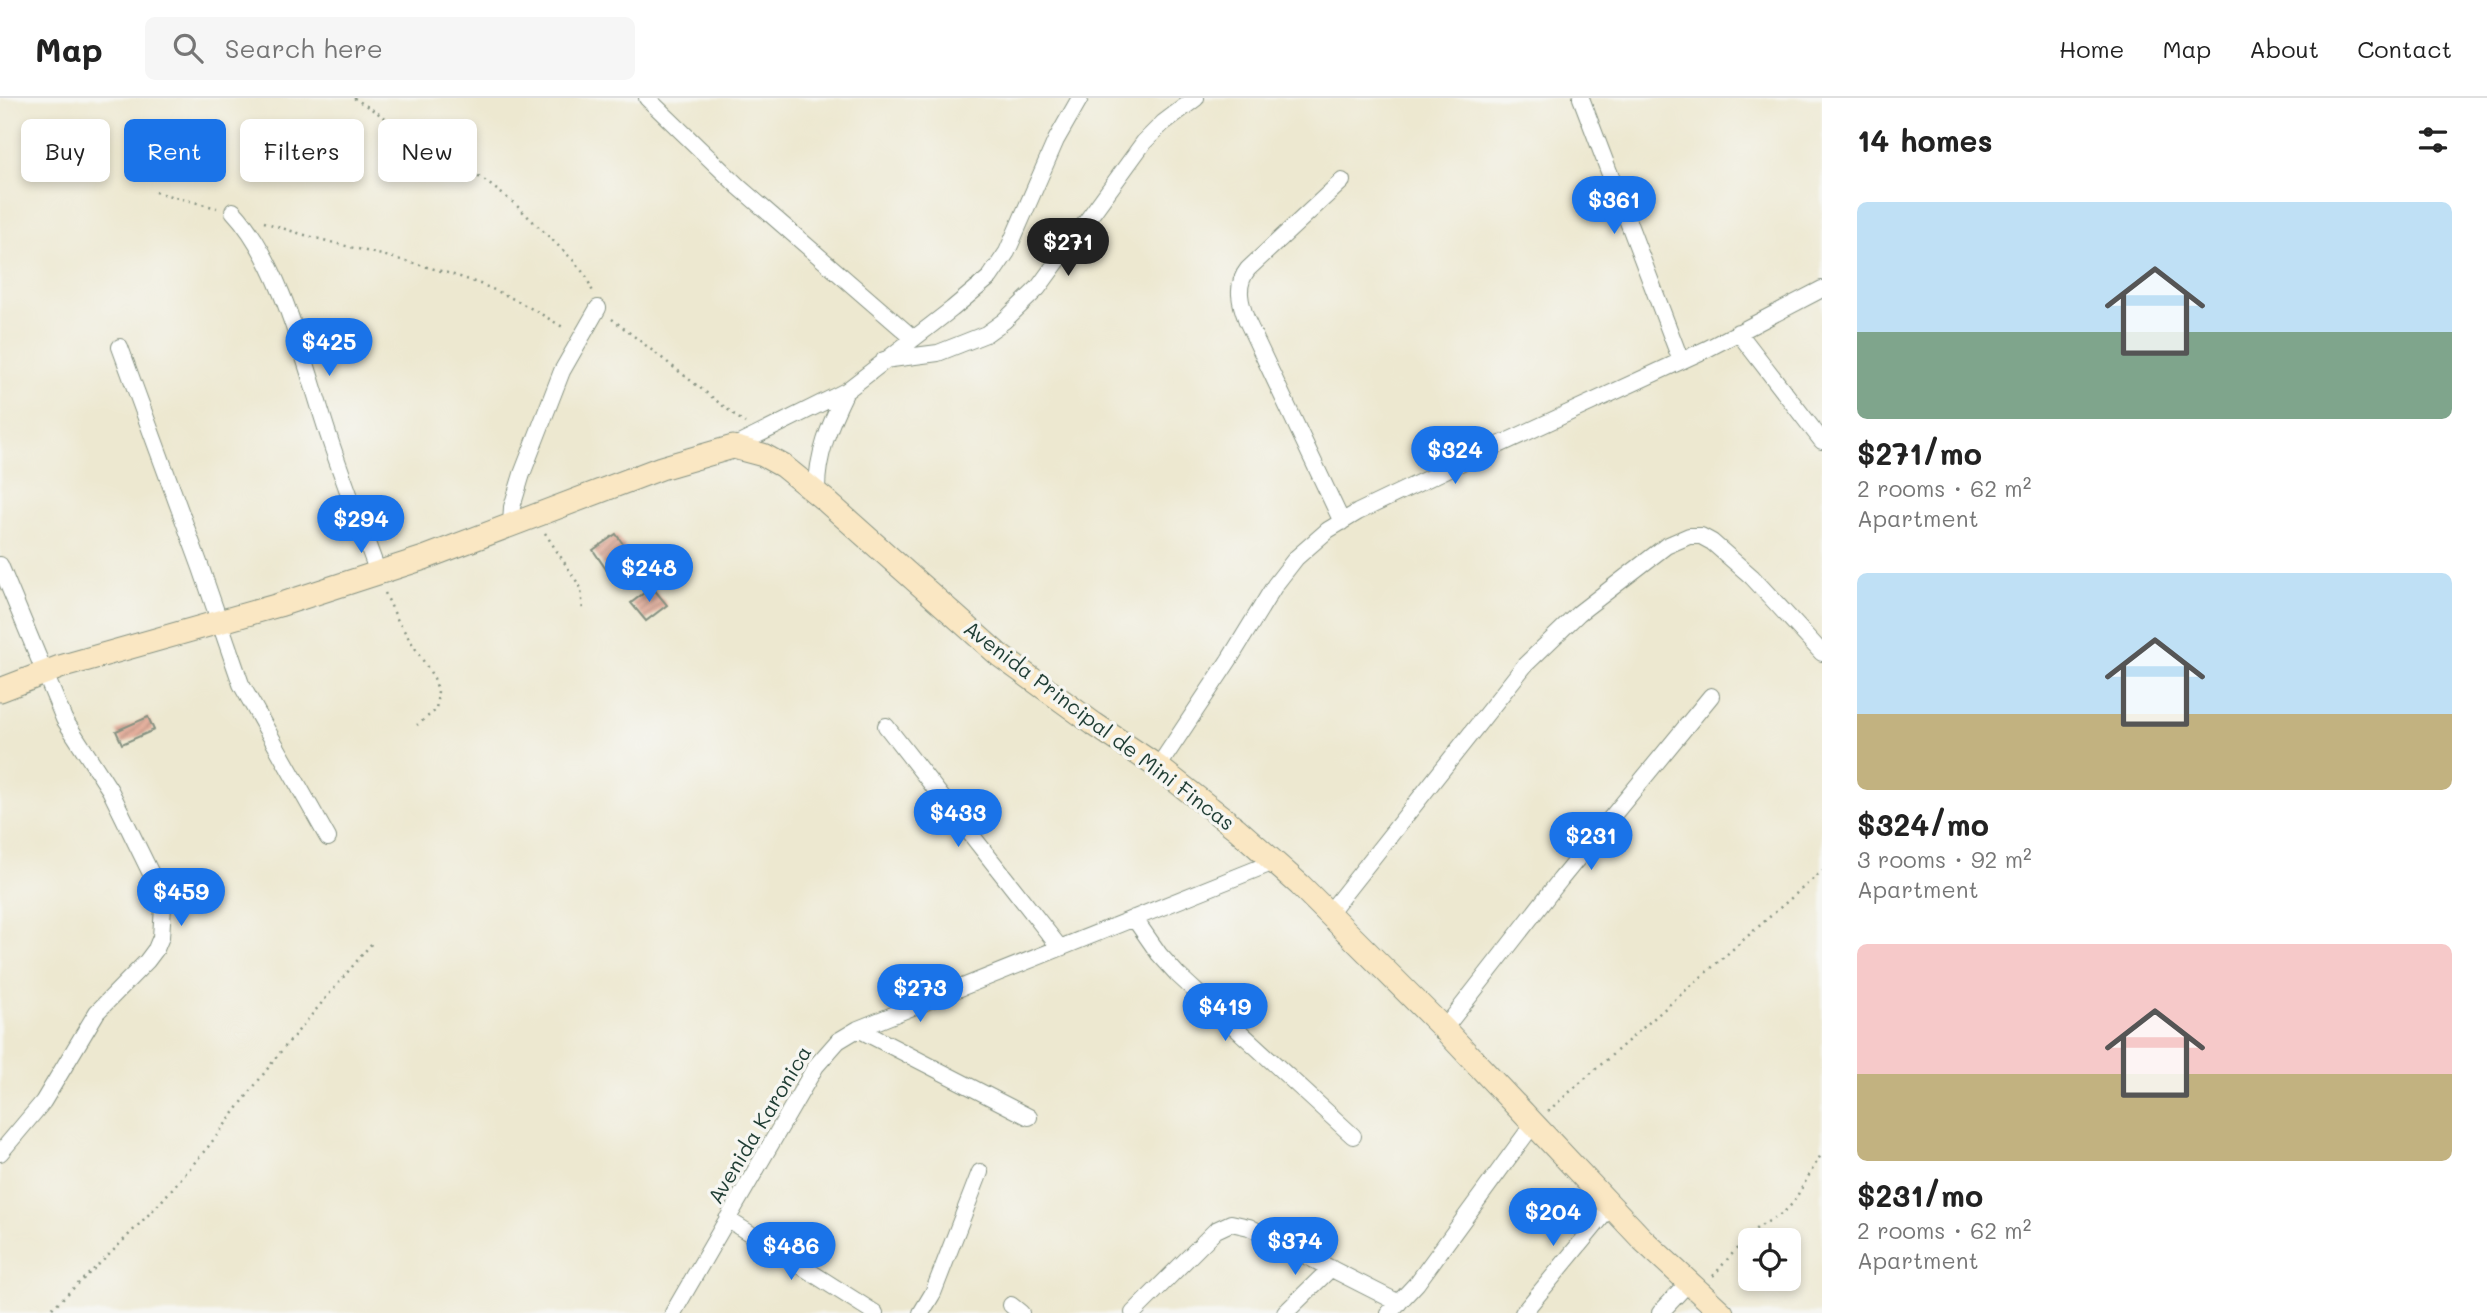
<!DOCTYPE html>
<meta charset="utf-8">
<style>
:root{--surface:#fff;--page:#f6f6f6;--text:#222;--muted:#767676;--line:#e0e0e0;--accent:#1a73e8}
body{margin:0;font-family:Mali,sans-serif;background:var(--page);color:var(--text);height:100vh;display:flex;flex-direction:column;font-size:26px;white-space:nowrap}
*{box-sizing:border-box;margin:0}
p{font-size:23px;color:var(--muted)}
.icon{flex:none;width:38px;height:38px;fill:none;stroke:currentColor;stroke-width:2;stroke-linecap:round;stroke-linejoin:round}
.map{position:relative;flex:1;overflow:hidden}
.panel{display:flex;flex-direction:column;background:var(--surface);width:665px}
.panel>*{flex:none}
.top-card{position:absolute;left:21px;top:21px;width:665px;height:63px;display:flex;gap:14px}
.fabs{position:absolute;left:1738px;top:1130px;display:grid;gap:14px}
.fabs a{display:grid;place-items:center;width:63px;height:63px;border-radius:10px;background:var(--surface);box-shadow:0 4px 10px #0003;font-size:35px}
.price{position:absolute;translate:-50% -60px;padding:0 16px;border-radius:24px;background:var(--accent);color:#fff;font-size:23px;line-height:46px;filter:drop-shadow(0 2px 4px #0008)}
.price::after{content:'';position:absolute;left:50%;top:42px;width:21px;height:16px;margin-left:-10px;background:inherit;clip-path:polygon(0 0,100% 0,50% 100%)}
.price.active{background:#222;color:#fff}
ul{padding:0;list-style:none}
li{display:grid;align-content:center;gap:14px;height:371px;padding:0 35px}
li span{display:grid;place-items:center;height:217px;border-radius:10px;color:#555}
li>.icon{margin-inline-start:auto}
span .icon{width:126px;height:126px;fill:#fffc;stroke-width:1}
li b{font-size:30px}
h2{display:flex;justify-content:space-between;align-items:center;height:84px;padding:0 35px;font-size:30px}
.chip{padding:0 24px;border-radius:10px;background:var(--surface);box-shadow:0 4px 10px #0003;font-size:24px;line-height:63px}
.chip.active{background:var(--accent);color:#fff}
header{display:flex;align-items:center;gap:42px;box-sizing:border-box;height:98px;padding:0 35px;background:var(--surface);border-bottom:2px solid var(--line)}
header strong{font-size:33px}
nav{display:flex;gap:38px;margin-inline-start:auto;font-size:24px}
.search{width:490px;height:63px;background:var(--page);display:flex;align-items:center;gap:18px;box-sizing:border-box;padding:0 24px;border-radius:10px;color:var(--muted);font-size:26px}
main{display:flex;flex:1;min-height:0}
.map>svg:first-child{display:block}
.building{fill:url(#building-hatch)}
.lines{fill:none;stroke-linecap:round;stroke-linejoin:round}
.street-casing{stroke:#869282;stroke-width:18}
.secondary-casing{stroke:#869282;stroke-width:25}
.path{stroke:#869282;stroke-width:2.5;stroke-dasharray:2 5;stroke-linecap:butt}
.street{stroke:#fff;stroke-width:16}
.secondary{stroke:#fae7c3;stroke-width:23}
.labels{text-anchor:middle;stroke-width:7;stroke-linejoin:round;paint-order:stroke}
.street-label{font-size:21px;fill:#1f3d34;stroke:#f6f6f2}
</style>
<header>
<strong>Map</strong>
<div class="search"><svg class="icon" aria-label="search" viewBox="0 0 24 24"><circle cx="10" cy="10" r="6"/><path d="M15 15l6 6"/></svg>Search here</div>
<nav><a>Home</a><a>Map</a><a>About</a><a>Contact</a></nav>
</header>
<main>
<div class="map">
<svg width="1822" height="1215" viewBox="0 0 1822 1215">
<defs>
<pattern id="building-hatch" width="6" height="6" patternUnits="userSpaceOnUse" patternTransform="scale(1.75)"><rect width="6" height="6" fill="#e3ac99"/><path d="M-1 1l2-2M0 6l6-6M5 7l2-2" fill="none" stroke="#b78d7e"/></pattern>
</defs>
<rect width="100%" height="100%" fill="#f6f6f2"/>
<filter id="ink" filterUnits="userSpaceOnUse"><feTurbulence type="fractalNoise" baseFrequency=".0143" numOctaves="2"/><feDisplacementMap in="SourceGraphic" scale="14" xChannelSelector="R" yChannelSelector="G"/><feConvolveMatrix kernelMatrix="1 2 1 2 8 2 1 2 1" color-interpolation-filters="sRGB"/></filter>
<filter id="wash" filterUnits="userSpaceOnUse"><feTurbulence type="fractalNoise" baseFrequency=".00686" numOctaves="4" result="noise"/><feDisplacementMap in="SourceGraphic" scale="28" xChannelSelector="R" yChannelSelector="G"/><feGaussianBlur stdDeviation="1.57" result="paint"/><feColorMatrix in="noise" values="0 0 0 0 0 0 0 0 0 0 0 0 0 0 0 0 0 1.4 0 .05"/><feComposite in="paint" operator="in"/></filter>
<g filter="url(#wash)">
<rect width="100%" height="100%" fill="#ede8d0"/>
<g id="blocks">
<!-- building -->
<path class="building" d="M616,436l19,27 -23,17 -19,-28z
M652,489l15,18 -21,16 -15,-18z
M148,619l6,13 -32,14 -6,-13z"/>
</g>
</g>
<g filter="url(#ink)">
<use href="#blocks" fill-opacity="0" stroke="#869282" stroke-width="2"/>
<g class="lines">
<!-- street casing -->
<g class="street-casing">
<path id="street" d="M647,0l92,89 174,151
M1581,0l100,263
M1342,83l-94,88c-13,16 -8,34 -1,52l95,201
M233,113c49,52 73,157 96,226 15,46 33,91 49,136
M1738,234l84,109
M120,249l81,221 40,116 87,154
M884,262l54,-7 48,-19 18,-13 34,-33 106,-146 19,-19 33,-25
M733,349l113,-56 106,-82 38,-32 17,-25 49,-112 24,-42
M817,395c-1,-37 13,-69 29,-102
M511,427l1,-18 10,-33 40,-103 36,-63
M0,467l64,154 46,71 48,98 5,19 -2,30 -5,12 -9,12 -50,51 -54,90 -43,51
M886,628l174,222
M1158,669l71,-107 46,-75 21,-27 32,-28 30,-18 117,-56 232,-107 115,-60
M1329,815l196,-248 54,-52 87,-67 23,-10h12l11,6 40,35 70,76
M1134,820l25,36 19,21 175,161
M858,931l171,88
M1444,931l116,-149 151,-184
M727,1121l148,94
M1011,1207l10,8
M673,1215l143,-247 22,-25 20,-12 416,-167
M921,1215l12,-20 47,-121
M1133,1215l83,-83 15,-7 18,4 150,76
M1285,1215l46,-45
M1389,1215l28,-30 117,-160
M1523,1215l88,-107
M1660,1215l29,-31"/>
</g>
<!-- secondary casing -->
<g class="secondary-casing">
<path id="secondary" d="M0,592l60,-23 219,-62 145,-47 237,-90 72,-21 30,8 20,11 42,34 174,155 95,69 64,43 79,62 63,56 144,144 199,211 79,73"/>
</g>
<!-- path -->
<path class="path" d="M354,0l134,85 27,21 58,56 13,16 7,16
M155,94l62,16
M264,124c71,25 146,36 216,62 31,12 58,28 86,45
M612,221l133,104
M545,435l36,55 2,24
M385,495l13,28 36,57 4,13 -2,19 -19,15
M1548,1013l274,-240
M1713,1178l33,-38 11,-10 26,-15 10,-10 29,-50
M47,1215l64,-60 48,-49 49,-57 70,-92 94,-112"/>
<!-- street -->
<use href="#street" class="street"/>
<!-- secondary -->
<use href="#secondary" class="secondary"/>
</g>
</g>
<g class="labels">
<!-- street labels -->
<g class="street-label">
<text transform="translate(1099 628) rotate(37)" y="7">Avenida Principal de Mini Fincas</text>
<text transform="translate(760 1027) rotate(-59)" y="7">Avenida Karonica</text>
</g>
</g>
</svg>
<div class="fabs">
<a><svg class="icon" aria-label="locate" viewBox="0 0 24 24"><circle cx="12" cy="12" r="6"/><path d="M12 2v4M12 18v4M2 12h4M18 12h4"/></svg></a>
</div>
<b class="price" style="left:1614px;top:138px">$361</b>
<b class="price active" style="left:1068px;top:180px">$271</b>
<b class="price" style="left:329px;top:280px">$425</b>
<b class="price" style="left:1455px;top:388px">$324</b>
<b class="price" style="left:361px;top:457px">$294</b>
<b class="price" style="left:649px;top:506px">$248</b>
<b class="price" style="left:958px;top:751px">$433</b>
<b class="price" style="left:1591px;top:774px">$231</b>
<b class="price" style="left:181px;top:830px">$459</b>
<b class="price" style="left:920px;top:926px">$273</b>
<b class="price" style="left:1225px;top:945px">$419</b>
<b class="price" style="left:1553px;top:1150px">$204</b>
<b class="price" style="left:1295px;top:1179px">$374</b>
<b class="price" style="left:791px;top:1184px">$486</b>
<div class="top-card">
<a class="chip">Buy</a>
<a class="chip active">Rent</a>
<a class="chip">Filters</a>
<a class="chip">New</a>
</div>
</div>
<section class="panel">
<h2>14 homes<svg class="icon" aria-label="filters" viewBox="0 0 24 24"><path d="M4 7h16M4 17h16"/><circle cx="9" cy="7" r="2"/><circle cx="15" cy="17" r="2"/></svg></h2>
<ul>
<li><span style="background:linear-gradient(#bfe0f5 60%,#7fa58c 0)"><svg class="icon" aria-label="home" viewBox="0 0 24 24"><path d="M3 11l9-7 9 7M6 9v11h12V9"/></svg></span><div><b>$271/mo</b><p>2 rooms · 62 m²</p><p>Apartment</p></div></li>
<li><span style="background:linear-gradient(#bfe0f5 65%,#c2b280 0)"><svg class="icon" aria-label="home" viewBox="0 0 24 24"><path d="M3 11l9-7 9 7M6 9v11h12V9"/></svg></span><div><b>$324/mo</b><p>3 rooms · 92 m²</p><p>Apartment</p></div></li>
<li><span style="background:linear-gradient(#f6c9c9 60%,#c2b280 0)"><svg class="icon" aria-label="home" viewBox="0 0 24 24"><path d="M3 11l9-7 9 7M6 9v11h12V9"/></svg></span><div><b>$231/mo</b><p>2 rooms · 62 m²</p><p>Apartment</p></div></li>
</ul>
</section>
</main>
